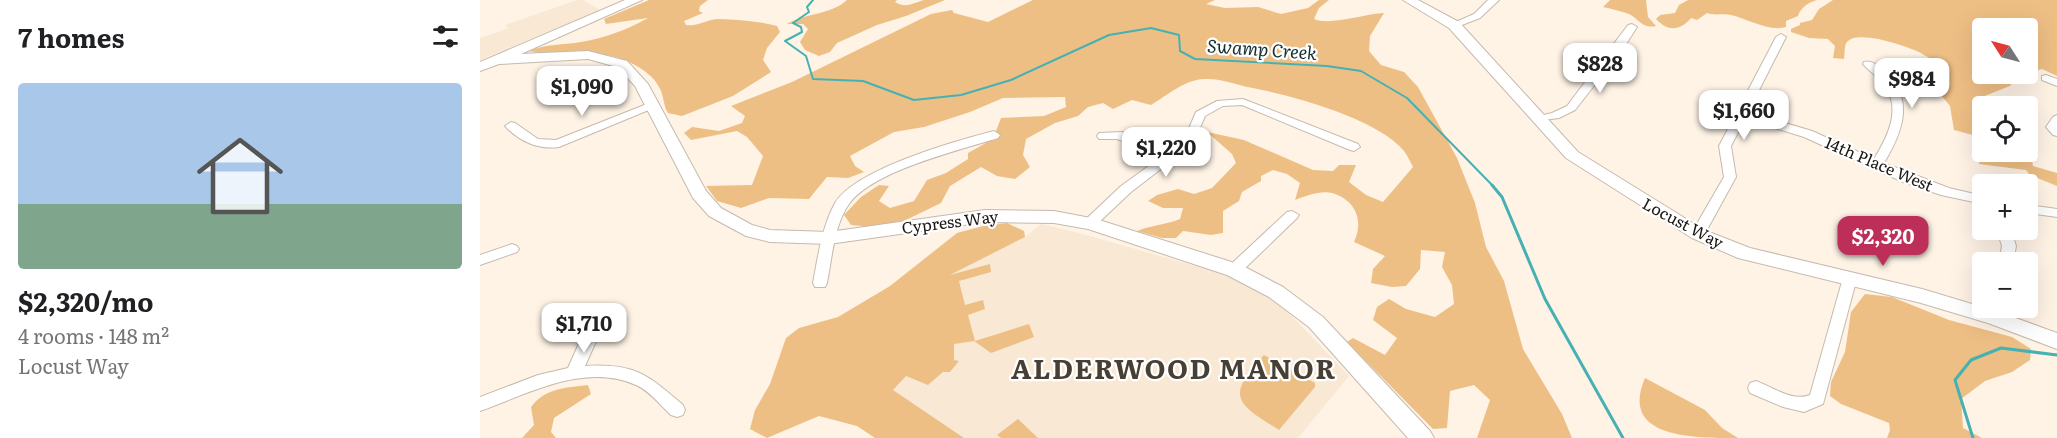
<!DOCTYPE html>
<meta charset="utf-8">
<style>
:root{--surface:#fff;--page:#f2f2f2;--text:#202124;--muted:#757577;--accent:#bd2e59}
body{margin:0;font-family:Literata,serif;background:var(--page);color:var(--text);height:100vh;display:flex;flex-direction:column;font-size:22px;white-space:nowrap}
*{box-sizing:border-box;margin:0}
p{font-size:20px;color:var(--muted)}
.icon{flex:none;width:33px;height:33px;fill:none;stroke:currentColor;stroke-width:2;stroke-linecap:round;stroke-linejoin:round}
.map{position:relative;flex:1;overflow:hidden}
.details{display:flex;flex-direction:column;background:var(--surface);width:480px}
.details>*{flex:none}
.needle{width:39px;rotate:306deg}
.controls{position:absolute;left:1492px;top:18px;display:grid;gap:12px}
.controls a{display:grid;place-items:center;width:66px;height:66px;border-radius:6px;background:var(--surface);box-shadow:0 6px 24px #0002;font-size:30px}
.price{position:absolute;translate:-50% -51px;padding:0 14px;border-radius:12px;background:#fff;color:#222;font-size:20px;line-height:39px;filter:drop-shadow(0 2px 3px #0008)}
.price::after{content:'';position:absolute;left:50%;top:36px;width:18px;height:14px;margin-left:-9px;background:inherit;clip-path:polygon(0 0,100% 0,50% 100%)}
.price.selected{background:var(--accent);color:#fff}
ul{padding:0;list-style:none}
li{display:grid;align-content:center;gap:12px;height:318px;padding:0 18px}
li span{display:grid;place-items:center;height:186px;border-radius:6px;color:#555}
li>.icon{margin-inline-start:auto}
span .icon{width:108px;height:108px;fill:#fffc;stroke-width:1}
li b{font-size:26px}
h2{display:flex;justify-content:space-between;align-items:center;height:72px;padding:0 18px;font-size:26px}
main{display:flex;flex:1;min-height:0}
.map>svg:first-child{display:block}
.built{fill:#f8e8d4}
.green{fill:#eebf85}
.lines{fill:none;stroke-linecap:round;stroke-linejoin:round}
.stream-far1{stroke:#45b1b3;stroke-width:2}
.stream{stroke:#45b1b3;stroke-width:3}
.street-casing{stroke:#c5baad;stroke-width:2}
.secondary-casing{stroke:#c5baad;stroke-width:2}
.street{fill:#fff;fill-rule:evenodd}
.secondary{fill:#fff;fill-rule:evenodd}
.labels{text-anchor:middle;stroke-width:4.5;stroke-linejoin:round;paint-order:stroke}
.street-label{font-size:16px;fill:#1b1712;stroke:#fff}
.water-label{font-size:18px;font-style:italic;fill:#152e2f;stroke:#fff}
.near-district-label{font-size:27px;font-weight:bold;letter-spacing:1.5px;fill:#483f34;stroke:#fff}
</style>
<main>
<section class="details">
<h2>7 homes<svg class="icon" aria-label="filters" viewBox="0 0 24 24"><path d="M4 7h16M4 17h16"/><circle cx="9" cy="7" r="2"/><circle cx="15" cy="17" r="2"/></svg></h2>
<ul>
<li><span style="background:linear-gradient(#a9c7e8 65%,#7fa58c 0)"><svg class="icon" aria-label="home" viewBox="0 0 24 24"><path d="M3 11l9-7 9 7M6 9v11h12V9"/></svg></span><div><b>$2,320/mo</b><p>4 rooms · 148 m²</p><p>Locust Way</p></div></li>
</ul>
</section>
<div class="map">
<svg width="1577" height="438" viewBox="0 0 1577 438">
<rect width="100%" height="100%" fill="#fef3e5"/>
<!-- built -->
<path class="built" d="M97,0h6l17,10 -120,50v-22l29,-10 -4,-3z
M561,224l38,9 134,38 41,16 34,25 61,64 -51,62h-334l-91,-61 73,-100 79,-40z"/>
<!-- green -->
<path class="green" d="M169,0h59l-8,6 -1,5 4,2 -19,8 2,4c12,2 21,-6 33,-6 19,1 40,2 58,7l3,6 -13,16 -4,12 8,12 -38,24 -51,20 -14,-3c-5,-8 -4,-18 -9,-26 -5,-10 -15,-17 -24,-22 -34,-20 -70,-6 -106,-14 17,-7 34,-6 52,-9 21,-3 48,-13 67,-24l-42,6 -2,-5z
M367,0h50l-2,2c11,7 18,1 29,-2 6,0 15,0 21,0l-39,16 -29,9 -40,18 -7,9 -11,4 -14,-6 -5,-8 8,-13 -5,-5h-16c18,-11 44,-9 60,-24z
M553,0h182l-9,4 19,4 33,-1 23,7 27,-6 11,-8h10l-10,8 -5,11c16,7 49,-5 70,-6l-14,23 -1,15 12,14 23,7 14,15 39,71 18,45 11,44 18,34 19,68 39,65 10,24h-95l13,-38 -16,-15 -24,6 -3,37 -14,1 -86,-87 6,-4 32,17 12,-17 -24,-18 4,-13 12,-8 17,10 29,8 19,-13 -2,-19 -10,-18 3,-15 -24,-2 -1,19 -14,17 -14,1 -21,-4 2,-14 12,-13 -31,-14c10,-21 2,-42 -22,-49 -11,-3 -27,3 -37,7l5,-17 -13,-9 -14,-4 -12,6v5l-19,11 -3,9 -16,10v22l-12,2 -28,-4 -7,7h-14l-25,-7c14,-6 29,-6 43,-12l3,-11h-20l-15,-7 9,-6 21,-6 16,5 18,-6 24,-25 -4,-9 -25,-22 37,8 69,30 20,1 6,-6h17l-7,17 17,13 17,7 30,-35c-3,-5 -5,-11 -9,-16 -28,-33 -109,-54 -151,-63 -17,-3 -31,-10 -49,-9 -20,1 -36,16 -53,26l-19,-5 -19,9 -10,-6 -15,4 -10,9 -23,7 -29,16 -3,16 7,12 -15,12 -18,-3 -16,-9 -31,19 -9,17 -35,17 -35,7 -20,-2 -7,-10 17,-18 18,-12 10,1 -10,15 11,7 24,-7 13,-21 19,-7 22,-14v-6l25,-14 8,-21 43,-2 22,-9 -1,-10 -62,1 -33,14 -46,15 -30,5 -44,24 5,10 9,6 -16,6 -21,-1 -18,22 -40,-1 -28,10 -24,-7 -11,-15 46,-1 11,-29 -16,-19 -10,-6 -46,9 -7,-7 8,-6 27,4 23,-8 3,-7 -14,-10 61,-24 139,-68 21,-4 2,3 34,9z
M1130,0h36l2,17 8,9c-14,3 -17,-7 -27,-12 -8,-3 -17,-5 -26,-7z
M1208,0h129c-8,2 -17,8 -19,16l-12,5v6c-17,5 -38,-8 -55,-12 -8,-2 -16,1 -24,-2l-10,7 -6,-2c-11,13 -23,14 -35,1l4,-4 15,-2 4,-8z
M1353,0h224v76l-15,-7 -14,4v-45h-45v46h45l-10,2 -8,10 -33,13 6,17v36h28l21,7 1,7 24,7v13l-27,-11 -4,-5 -47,-6 2,-13 -8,-16 -19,-5 -4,-24 -9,-11 1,-11 6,-11c-7,-6 -14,-13 -22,-17 -11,-8 -69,-28 -79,-14 -3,3 -2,12 -3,17l-11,-1 2,-12 -7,-7 -19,-1 -18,-6v-3l9,-4v-2l12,-3 7,-11z
M527,223l17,8 1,6 -75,38 40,-11 1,8 -32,9 6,24 18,-5 2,9 -17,6 7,26 54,-17 5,13 -43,16 -17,-12 -20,3v16l5,1 -9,11h-7l-15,13 -22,-9 -13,14 71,48h-89l-18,-12 -38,-10 -52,22 -17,-9 5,-19 15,-26 16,-46 13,-10 39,-11 52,-31 67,-53 26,-7z
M1385,294l27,3 57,23 63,17 19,12 -1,11 -18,12 -27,9 -24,18 2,29 19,10h-95l3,-8 -1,-7 -48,-19 -11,-8 1,-14 14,-30 6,-40z
M784,355l51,28v4l-36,43c-43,-27 -54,-33 -15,-75z
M1165,378l60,32 17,18 16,10c-46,0 -119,0 -93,-60z
M108,385l3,9 -37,24 -3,14 5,6h-34l12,-13 -3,-18c14,-19 34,-19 57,-22z
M538,419l20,19h-37l-4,-3z"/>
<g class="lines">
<!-- stream-far1 -->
<path class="stream-far1" d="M333,0l-6,7 2,5 -16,11 8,4 1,5 -17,9 21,15 7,23 50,2 51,19 47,-5 50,-15 98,-45 42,-7 28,7 1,16 15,8 132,7 34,5 46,27 87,89"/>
<!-- stream -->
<path class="stream" d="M1012,185l10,12 43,102 78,139
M1493,438l-18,-58 16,-20 30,-12 56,7"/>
<!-- street casing -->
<g class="street-casing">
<path id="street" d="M1008,0h11l-19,18 -26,10 -5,-3 25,-11z
M1152,24l5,3 -14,22 -48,61 -16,8 -24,3 -2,-2 2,-2 17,-4 15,-7 61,-81z
M1301,34l5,3 -38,75 64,19 62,28c13,-21 27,-48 12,-72 -6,-9 -16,-15 -23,-23l1,-2c8,-2 14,4 20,9 32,28 18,62 0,92l65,25 34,8v8l-42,-9 -38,-13 -99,-45 -59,-18 -14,27 5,31 -33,60h-10l-2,-3 33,-57 -5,-31 57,-109z
M1566,75l11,4v7l-15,-6v-4z
M763,99l115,45 2,3 -6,4 -4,-1 -108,-45 -19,1 -18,10 -9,21 -22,22 -43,33 -36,34h-10l-2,-3 2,-3 36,-34 40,-29 -44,-18h-18l-2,-3 2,-3 23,-1 46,19 19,-18 9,-21 21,-11z
M172,102l4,1v4l-97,40c-21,3 -40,-6 -54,-21l6,-4 4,1 23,16 18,1z
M1577,115v21l-4,-1 -7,-8 7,-10z
M514,131l6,4 -2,3c-38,12 -126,33 -149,66 -15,21 -17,54 -22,79l-2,4h-10l-2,-4c5,-27 9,-56 22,-80 21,-34 120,-62 159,-72z
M1548,205l29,4v8l-29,-4z
M812,211l7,4 -2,3 -58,56h-10l-2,-4 2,-4 58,-54z
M1517,230h14l5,16 -3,16h-14l3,-16z
M32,244l5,2 2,3 -2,3 -37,13v-10z
M1370,273l5,1 2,4 -34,126 -19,8 -21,-5 -33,-14 -2,-5 2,-5 6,-2c16,6 37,21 54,14l33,-117 2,-4z
M117,315l5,2 3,4 -20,45c50,-3 63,9 98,39l2,5 -2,5 -6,2 -6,-2c-11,-10 -21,-24 -35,-30 -52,-23 -108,9 -156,26v-14l58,-22 30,-7 21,-47 3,-4z"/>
</g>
<!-- secondary casing -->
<g class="secondary-casing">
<path id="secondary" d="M145,0h17l-121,54 67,-3 39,10 21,23 58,107 15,17 31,17 18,5 59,2 156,-22 69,1 42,8 145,46 42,22 40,30 107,114 4,7h-26l-99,-111 -40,-30 -42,-22 -139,-46 -34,-6 -69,-1 -156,22 -59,-2 -24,-6 -37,-20 -16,-18 -58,-112 -18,-19 -29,-8 -89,5 -19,7v-9z
M923,0h15l41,22 119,130 126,78 46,18 172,41 80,24 55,20v16l-69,-26 -67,-20 -183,-45 -46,-20 -126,-80 -117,-130z"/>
</g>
<!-- street -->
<use href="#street" class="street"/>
<!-- secondary -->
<use href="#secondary" class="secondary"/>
</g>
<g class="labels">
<!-- street labels -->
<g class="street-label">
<text transform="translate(1399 164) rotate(23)" y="6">14th Place West</text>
<text transform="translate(470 222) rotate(-7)" y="6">Cypress Way</text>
<text transform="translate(1203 223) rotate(28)" y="6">Locust Way</text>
</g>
<!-- water labels -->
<g class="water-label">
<text transform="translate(782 50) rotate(4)" y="6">Swamp Creek</text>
</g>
<!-- near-district labels -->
<g class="near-district-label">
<text x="694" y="379">ALDERWOOD MANOR</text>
</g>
</g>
</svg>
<div class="controls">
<a><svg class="needle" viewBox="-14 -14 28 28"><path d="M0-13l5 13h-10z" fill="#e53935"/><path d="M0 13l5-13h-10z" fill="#757577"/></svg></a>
<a><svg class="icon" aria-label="locate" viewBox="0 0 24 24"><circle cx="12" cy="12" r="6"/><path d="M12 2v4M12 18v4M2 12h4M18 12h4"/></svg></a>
<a>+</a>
<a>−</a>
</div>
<b class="price" style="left:1120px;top:94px">$828</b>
<b class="price" style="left:1432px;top:109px">$984</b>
<b class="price" style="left:102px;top:117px">$1,090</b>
<b class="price" style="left:1264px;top:141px">$1,660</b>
<b class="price" style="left:686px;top:178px">$1,220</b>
<b class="price selected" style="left:1403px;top:267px">$2,320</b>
<b class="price" style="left:104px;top:354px">$1,710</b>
</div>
</main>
